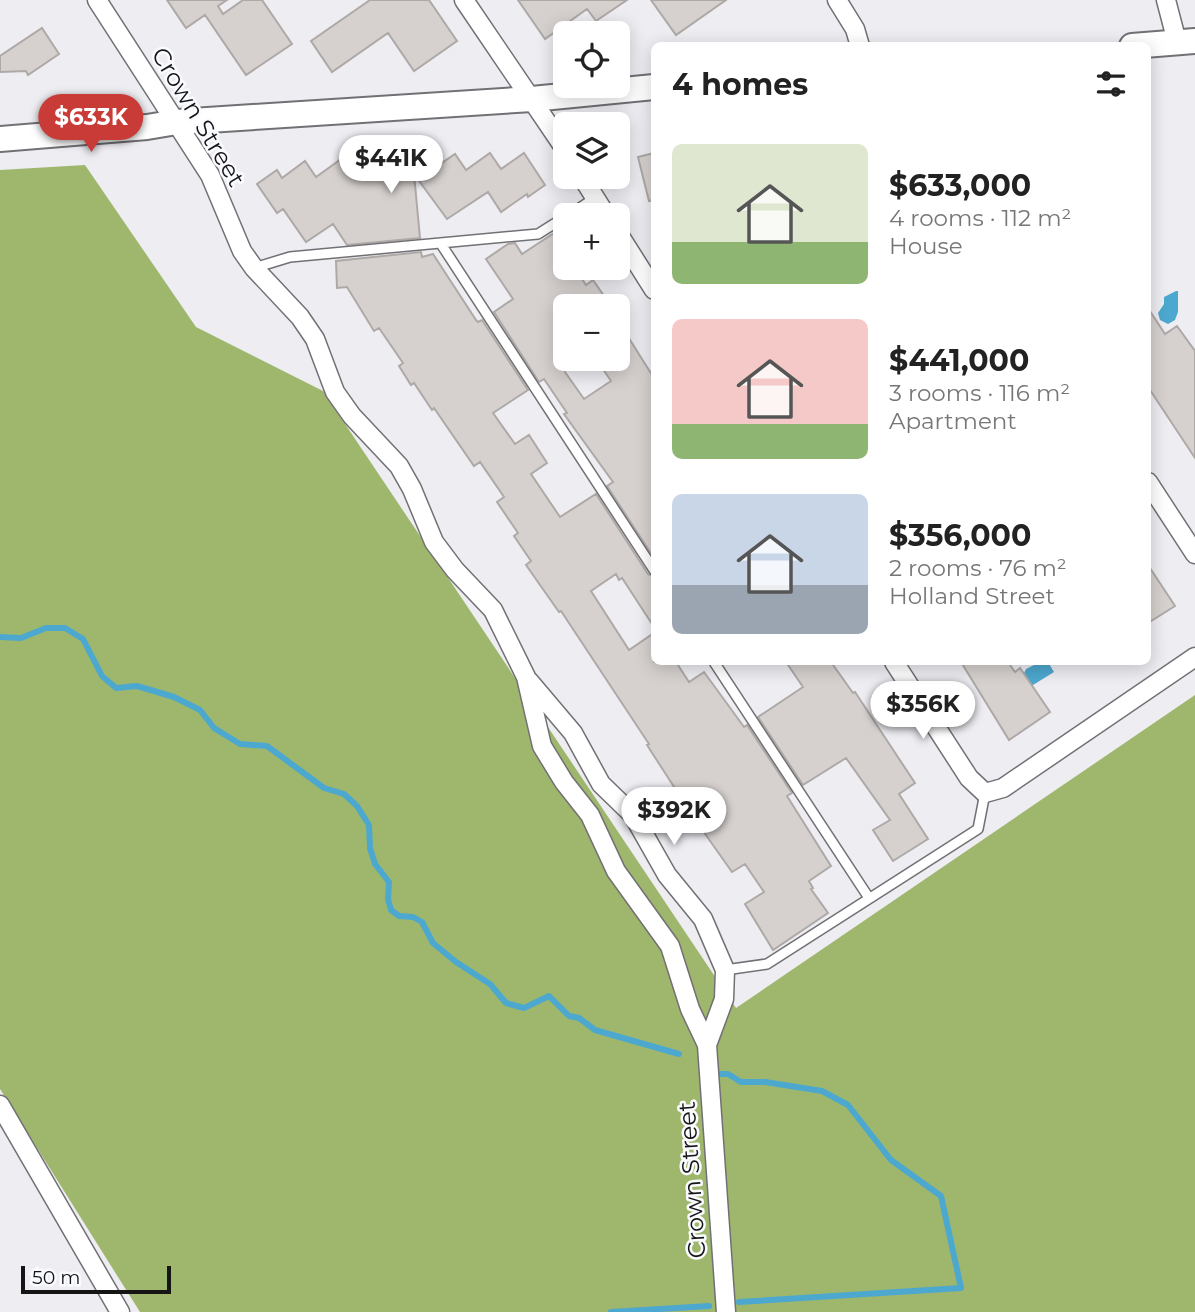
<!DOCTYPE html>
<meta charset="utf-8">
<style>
:root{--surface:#fff;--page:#f6f6f6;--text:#222;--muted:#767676;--accent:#c93b37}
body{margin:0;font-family:Montserrat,sans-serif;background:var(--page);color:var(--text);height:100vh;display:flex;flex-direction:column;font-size:26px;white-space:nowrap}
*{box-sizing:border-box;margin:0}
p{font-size:23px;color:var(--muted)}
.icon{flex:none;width:38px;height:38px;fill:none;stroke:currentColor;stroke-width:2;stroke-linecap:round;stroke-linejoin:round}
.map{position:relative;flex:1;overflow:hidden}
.sheet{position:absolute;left:651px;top:42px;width:500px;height:623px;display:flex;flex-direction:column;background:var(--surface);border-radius:10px;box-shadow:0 4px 18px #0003}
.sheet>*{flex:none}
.fabs{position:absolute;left:553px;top:21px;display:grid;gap:14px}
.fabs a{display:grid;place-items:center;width:77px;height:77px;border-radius:10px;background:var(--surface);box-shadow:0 4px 18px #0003;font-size:35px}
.scale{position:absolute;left:21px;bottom:18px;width:150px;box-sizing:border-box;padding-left:7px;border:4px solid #151516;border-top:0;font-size:19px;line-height:24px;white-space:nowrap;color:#151516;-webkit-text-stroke:5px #fafbff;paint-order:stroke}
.price{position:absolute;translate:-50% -60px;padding:0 16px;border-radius:24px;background:#fff;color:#222;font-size:23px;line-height:46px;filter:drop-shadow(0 2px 4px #0008)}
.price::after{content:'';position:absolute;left:50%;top:42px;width:21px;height:16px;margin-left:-10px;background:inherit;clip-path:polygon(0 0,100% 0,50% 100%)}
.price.on{background:var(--accent);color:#fff}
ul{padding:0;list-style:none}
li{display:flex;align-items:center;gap:21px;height:175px;padding:0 21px}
li span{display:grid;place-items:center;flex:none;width:196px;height:140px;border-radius:10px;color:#555}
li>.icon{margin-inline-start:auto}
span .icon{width:84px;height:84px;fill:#fffc;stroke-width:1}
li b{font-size:30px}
h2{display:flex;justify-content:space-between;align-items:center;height:84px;padding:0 21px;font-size:30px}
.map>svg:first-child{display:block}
.forest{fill:#9fb76d}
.water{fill:#4da8cf}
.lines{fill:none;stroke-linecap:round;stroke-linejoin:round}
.stream{stroke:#4da8cf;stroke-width:6}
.building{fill:#d6d1cf;stroke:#aea9a7;stroke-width:2}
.lane-casing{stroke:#717175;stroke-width:12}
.street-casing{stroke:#717175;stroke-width:21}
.secondary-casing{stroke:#717175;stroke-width:28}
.lane{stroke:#fff;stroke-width:9}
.street{stroke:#fff;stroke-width:18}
.secondary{stroke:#fff;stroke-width:24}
.labels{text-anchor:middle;stroke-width:5;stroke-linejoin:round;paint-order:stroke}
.street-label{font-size:24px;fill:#151516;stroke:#fafbff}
</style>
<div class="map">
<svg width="1195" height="1312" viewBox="0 0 1195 1312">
<rect width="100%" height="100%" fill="#ededf2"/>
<!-- forest -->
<path class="forest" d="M85,165l111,162 127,64 413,617 459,-313v617h-1055l-140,-223v-919z"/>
<!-- water -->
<path class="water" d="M1176,291h2v21l-3,8 -7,4 -8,-4 -2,-7 6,-9v-7z
M1040,662h8l6,10 -21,13h-4l-6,-10 3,-6z"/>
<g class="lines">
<!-- stream -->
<path class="stream" d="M0,637l21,1 25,-10h19l18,11 19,37 14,12 21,-2 37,11 26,13 14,18 26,16 27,2 57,42 20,6 13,12 12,19 1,23 5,16 14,18 -1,17 3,11 8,6 14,1 9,5 11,21 23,19 34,22 16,19 18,5 25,-12 20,20 10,2 16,12 84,24
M717,1074h11l13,8h24l57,9 26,14 43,55 50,36 20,92 -222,14
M611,1312l98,-6"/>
</g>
<!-- building -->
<path class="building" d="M167,0h60l-9,6 5,8 20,-14h19l30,44 -46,31 -41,-60 -19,13z
M370,0h59l28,41 -43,30 -26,-38 -56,39 -21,-31z
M518,0h109l-31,21 -9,-12 -42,30z
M651,0h75l-50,35z
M42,28l17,26 -31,21 -2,-4 -26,1v-16z
M490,153l11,16 23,-16 21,32 -17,12 -1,-3 -26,18 -13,-20 -41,27 -33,-45 6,64 -73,7 -14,-21 -27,18 -23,-33 -6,4 -20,-29 20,-14 5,8 23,-17 11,16 28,-20 12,17 22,-16 14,21 30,-21 8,13 25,-17 11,16z
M654,153v47l-5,1 -11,-44z
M554,233l11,16v19h10l11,17 7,-5 18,26h-46v66l19,27 27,-18 -15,-22h22v-38l36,57v180l-47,-72 6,-4 -49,-68 3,-1 -23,-34 -5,3 -45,-70 19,-13 -27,-40 22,-15 7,-1 7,11z
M421,252l1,5 11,-3 43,66 2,2 4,-2 46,70 -35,23 22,31 14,-9 18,28 -16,11 29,43 36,-23 52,80 6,3v50l-32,-49 -3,2 -3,-6 -25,17 38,59 25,-17v29h22l13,20 15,-10 40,55 3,-2 45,68 -5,3 44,70 -22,15 4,7 -2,1 17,24 -55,37 -28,-46 19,-12 -19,-28 -13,8 -36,-51 -49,-76 2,-1 -88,-133 -2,1 -33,-47 5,-4 -17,-25 4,-3 -21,-31 7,-5 -24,-35 -6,4 -40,-58 -2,2 -18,-27 -3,2 -12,-19 4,-3 -24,-35 -5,3 -27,-44 -10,1 -1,-27z
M1148,308l17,26 12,-8 18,25v107l-47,-71z
M1148,565l27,41 -27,17z
M786,662h45l22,31 2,-1 60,91 -16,11 29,45 -35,22 -20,-31 17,-10 -44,-62 -43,27 -45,-68 45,-30z
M961,662h47l7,10 5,-4 30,44 -41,28z"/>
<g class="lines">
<!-- lane casing -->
<g class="lane-casing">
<path id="lane" d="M569,215l26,-17
M441,244l213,326
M254,268l36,-11 248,-23 27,-17
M714,662l155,236
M725,970l42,-6 211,-135 7,-36"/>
</g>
<!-- street casing -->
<g class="street-casing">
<path id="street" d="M97,0l113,175 32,76 12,17 46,49 15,22 20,53 17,24 47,50 13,23 22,53 21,28 38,40 33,67 16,69 22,36 26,33 26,56 54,75 20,63 17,36 19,267
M464,0l101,149
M837,0l18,29 5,17
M1166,0l11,42
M582,177l24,38
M618,233l36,57
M1148,482l47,72
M894,662l75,116 16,15 18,-5 192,-131
M529,681l44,52 28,51 32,31 34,60 36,44 22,51 -1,29 -17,46
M0,1105l120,207"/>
</g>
<!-- secondary casing -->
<g class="secondary-casing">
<path id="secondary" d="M1132,46l63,-5
M0,139l147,-12 30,-5 355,-23 122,-12"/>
</g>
<!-- lane -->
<use href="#lane" class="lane"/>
<!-- street -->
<use href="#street" class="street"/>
<!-- secondary -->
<use href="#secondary" class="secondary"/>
</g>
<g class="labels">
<!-- street labels -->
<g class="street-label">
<text transform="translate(198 117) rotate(59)" y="8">Crown Street</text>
<text transform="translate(692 1180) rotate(-94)" y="8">Crown Street</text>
</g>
</g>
</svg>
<div class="fabs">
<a><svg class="icon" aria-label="locate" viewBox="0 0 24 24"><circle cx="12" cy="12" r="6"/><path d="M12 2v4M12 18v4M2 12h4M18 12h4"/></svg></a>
<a><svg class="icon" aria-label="layers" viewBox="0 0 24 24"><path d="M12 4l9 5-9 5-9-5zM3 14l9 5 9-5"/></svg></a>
<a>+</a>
<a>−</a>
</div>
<div class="scale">50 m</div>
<b class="price on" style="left:91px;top:154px">$633K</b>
<b class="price" style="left:391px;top:195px">$441K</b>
<b class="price" style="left:923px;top:741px">$356K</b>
<b class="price" style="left:674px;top:847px">$392K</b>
<section class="sheet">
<h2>4 homes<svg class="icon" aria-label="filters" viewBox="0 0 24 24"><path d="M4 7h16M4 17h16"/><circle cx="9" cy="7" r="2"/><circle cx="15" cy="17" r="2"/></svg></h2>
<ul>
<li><span style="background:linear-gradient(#dfe7d0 70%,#8fb573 0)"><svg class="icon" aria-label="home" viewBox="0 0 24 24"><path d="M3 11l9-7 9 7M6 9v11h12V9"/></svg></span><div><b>$633,000</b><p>4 rooms · 112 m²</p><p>House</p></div></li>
<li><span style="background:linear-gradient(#f6c9c9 75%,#8fb573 0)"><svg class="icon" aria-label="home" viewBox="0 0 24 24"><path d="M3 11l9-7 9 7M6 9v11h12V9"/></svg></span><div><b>$441,000</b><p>3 rooms · 116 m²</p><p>Apartment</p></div></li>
<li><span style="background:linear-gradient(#c9d6e8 65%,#9aa5b1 0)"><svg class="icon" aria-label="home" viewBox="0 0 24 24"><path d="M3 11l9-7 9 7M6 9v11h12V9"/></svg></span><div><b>$356,000</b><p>2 rooms · 76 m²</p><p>Holland Street</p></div></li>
</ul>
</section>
</div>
